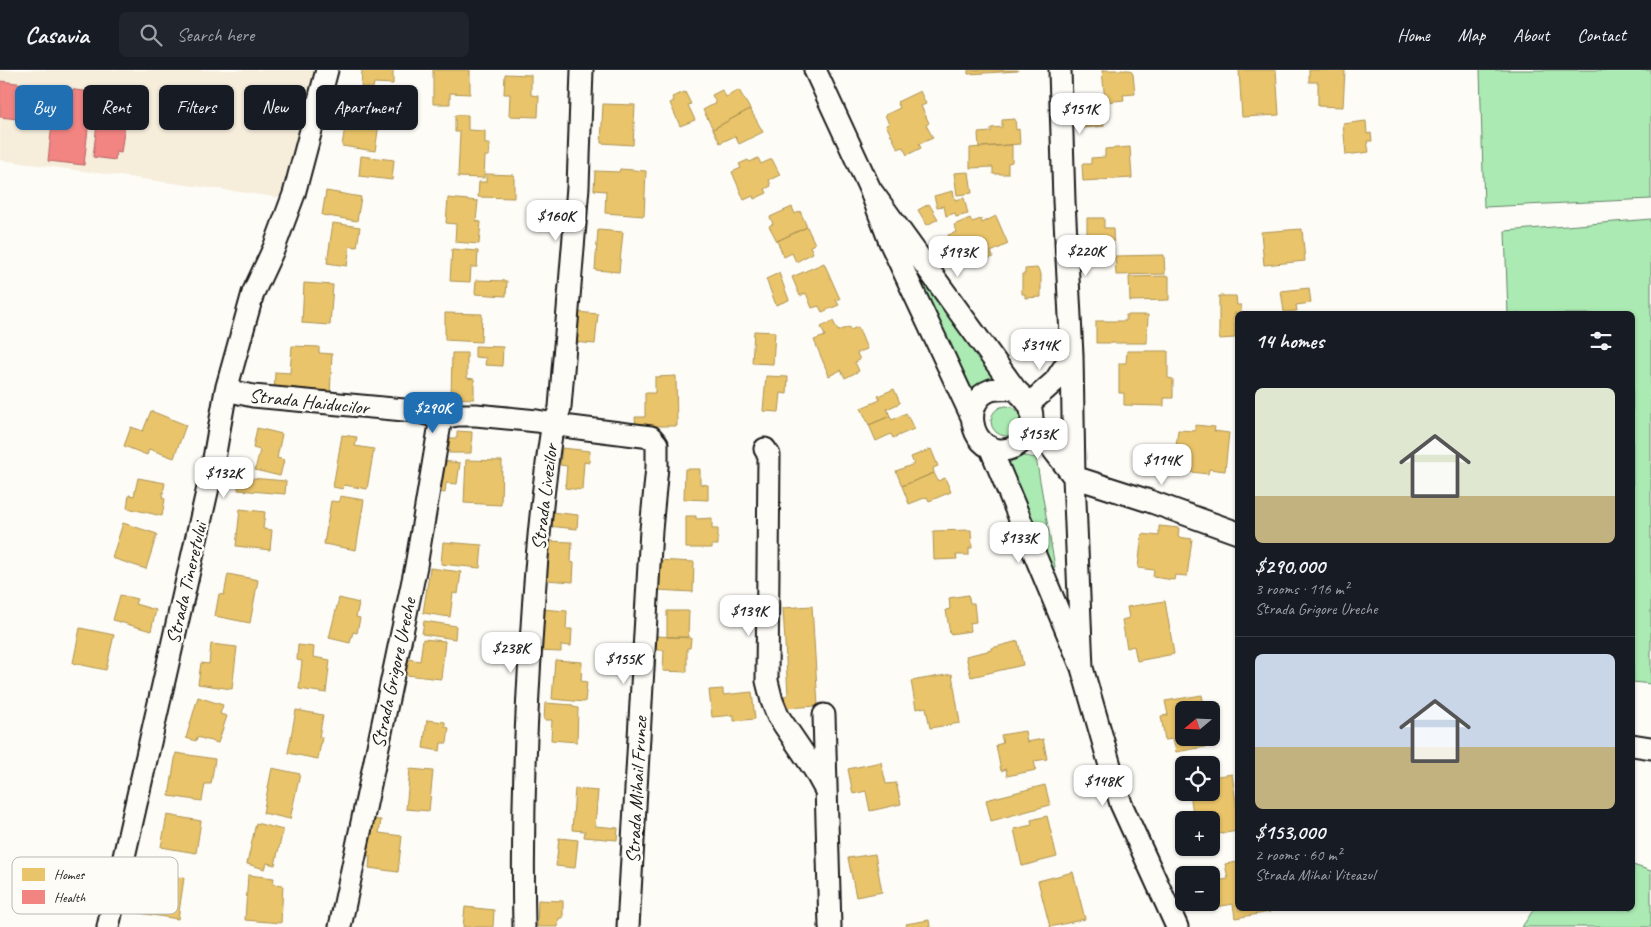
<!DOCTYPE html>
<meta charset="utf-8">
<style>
:root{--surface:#171b24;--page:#20242c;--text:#f1f3f6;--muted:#9ea1a6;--line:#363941;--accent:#1f6fb2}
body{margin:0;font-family:Caveat,sans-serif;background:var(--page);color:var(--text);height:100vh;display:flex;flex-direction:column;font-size:19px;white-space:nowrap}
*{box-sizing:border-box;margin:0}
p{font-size:16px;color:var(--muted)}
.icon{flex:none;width:28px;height:28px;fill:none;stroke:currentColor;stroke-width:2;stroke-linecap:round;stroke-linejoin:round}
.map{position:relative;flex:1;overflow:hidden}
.details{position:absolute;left:1235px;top:241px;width:400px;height:600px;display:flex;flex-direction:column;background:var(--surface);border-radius:8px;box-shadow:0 1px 4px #0004}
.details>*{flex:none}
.hud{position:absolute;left:15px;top:15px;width:475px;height:45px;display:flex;gap:10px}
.needle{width:32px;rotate:251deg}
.tools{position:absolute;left:1175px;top:631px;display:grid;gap:10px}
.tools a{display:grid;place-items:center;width:45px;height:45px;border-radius:8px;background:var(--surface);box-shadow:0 1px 4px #0004;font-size:25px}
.price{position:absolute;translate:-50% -42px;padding:0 11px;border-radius:10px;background:#fff;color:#222;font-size:16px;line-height:32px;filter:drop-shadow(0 1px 2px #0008)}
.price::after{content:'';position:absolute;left:50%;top:30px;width:15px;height:11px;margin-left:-8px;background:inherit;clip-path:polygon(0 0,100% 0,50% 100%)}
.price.on{background:var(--accent);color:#fff}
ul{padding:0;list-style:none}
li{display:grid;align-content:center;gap:10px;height:265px;padding:0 20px}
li+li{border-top:1px solid var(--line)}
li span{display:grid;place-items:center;height:155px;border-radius:8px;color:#555}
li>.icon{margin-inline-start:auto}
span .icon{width:90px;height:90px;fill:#fffc;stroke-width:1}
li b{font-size:21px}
h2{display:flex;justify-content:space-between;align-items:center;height:60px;padding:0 20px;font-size:21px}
.pill{padding:0 18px;border-radius:8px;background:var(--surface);box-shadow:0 1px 4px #0004;font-size:18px;line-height:45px}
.pill.on{background:var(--accent);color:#fff}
header{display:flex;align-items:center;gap:30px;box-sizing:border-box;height:70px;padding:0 25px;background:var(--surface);border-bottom:1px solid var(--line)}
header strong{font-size:24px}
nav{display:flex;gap:28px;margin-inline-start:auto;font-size:18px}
.search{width:350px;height:45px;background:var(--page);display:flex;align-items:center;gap:12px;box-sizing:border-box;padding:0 18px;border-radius:8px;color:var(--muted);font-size:19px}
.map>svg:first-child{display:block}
.built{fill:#f6eddb}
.green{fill:#abebb3;stroke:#648468}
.homes{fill:#e9c46a;stroke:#ac9253}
.health{fill:#f28482;stroke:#b26563}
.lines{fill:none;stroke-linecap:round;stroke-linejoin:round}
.minor-casing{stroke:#1c1c1c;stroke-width:25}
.minor{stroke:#fdfcf7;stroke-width:21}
.labels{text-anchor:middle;stroke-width:5;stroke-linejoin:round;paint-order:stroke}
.street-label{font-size:20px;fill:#1c1c1c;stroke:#fdfcf7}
.key{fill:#fdfcf7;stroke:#bab9b5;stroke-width:1}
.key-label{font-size:14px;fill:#1c1c1c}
</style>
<header>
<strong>Casavia</strong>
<div class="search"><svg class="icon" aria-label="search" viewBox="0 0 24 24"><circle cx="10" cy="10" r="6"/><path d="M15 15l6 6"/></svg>Search here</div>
<nav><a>Home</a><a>Map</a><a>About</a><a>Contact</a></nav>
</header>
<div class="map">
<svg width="1651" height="857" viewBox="0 0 1651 857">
<rect width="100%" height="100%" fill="#fdfcf7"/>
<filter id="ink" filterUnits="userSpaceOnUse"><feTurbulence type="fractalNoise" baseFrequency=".02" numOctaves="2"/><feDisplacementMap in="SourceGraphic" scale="10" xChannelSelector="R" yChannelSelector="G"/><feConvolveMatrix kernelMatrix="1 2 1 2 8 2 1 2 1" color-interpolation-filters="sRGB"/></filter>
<g filter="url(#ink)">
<!-- built -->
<path class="built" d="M0,0h316l-32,128 -284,-38z"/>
<!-- green -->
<path class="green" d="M1480,0h171v129l-167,8z
M1651,149v465l-18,-2 -1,-368h-124l-3,-83z
M911,192l84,118 -24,8 -64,-123z
M991 351a15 15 0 1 1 30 0a15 15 0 1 1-30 0Z
M1019,385l17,3 19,109 -4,2 -44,-104z
M1633,795l18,6v56h-129l12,-18h98z"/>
<!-- homes -->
<path class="homes" d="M362,0h31v14l-19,-1 -1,5 -12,-1z
M433,0h37v24l-20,-1v11h-17z
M968,0h50v1l-50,3z
M1102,0h28l3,4 2,20 -12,1 1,5 -19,2z
M1239,0h37l3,45 -37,2z
M1309,0h36l-2,37 -25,-1v-24h-9z
M505,4l26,1v20l8,1 -1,21 -29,-1 1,-22h-6z
M722,20l4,7 13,-7 11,19 -37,20 -10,-19 13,-7 -4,-8z
M920,21l6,13 -5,2 8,17 -3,2 7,13 -14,6 2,4 -14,7 -4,-8 -5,2 -12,-24 3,-1 -4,-9 15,-7 -3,-6z
M685,22l6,12 -3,1 7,15 -15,6 -10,-23 4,-2 -2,-4z
M603,34l32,1 -2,40 -32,-2z
M348,36l33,5 -6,40 -33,-5z
M1102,38l2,18 -22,2 -2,-18z
M750,39l13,23 -24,12 -4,-8 -15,7 -7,-14z
M455,45h13v15l17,1v13h5l-1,12h-4l-1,22 -26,-1 2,-45h-5z
M1015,49l1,11 3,-1 1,15 -41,3 -1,-14 13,-1v-4l11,-1v-7z
M1366,51l1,13 4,-1 1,8h-5l2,11 -23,3 -3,-31z
M1012,75v17l-4,1v11h-15v-7l-23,1v-20z
M1130,77l2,31 -49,3 -1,-17h9v-6l14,-1v-8z
M361,86l33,4 -2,20 -33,-4z
M758,88l3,6 11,-5 8,16 -11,5 2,6 -6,3 2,4 -13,6 -1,-3 -9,4 -12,-28 9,-4 -2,-4 9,-4 2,2z
M620,99l26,2 -2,45 -39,-3 1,-22 -12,-1 1,-19 24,1z
M969,102l3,21 -15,2 -3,-22z
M486,104l28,1v23l-36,-1 1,-15h7z
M326,121l35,6 -4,24 -35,-6z
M953,121l2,9 9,-2 4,16 -12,3 -1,-4 -9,3 -2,-10 -7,1 -3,-11z
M448,128l30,3 -2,20 5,1 -2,22 -24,-2 1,-18 -10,-1z
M929,134l9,15 -11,6 -9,-15z
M792,137l3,7 5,-3 7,16 -30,14 -8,-15 4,-2 -3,-7z
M996,146l12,28 -17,8 2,5 -15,6 -1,-3 -23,10 -8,-17 8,-4 -6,-14 9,-3 -3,-7 16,-7 2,4 9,-3 1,4z
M1087,148h17v10h9l1,27 -27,1z
M333,153l27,4 -3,20 -7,-1 -3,20 -20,-3z
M807,157l8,17 -5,2 3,7 -17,9 -4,-9 -8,4 -7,-16z
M1302,159l3,32 -41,4 -3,-33z
M598,160l25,2 -4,40 -24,-2z
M452,179l26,2 -1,16h-6l-1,15 -20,-1z
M1164,185l1,19 -49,1 -1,-19z
M824,193l16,36 -4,1 3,5 -17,7 -3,-6 -7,2 -6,-15 -6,3 -8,-19z
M1037,198l4,6v23l-16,1v-4h-3v-20h3v-5z
M779,203l10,27 -13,5 -10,-26z
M1169,206v24l-39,1 -1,-24z
M476,210l31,1 -1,15 -31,-2z
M304,213l29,2 -3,40 -28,-2z
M1309,218l2,15 -15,2 1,6 -13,1 -3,-21z
M1219,226h17l1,9h4v8h-6v25l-16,1z
M577,242l21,2 -3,30 -21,-2z
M445,243l37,1 -1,28 -36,-2z
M1126,245h22l-1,28h-51v-22h30z
M833,251l5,10 11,-4 1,3 8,-3 9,22 -10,4 3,7 -5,2 4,9 -14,7 -4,-8 -12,6 -15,-36 11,-4 -4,-9z
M754,261l21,1 -2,32 -21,-1z
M292,276l27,1v6l13,1 -2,42 -56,-2 1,-22 15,1z
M475,276l28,1 -1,19 -17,-1 1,-7 -11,-1z
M1127,281h41v27l5,1v19h-9v8l-40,-1v-12h-5v-30h7z
M452,283h15v25l7,1v20l-23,-1z
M676,306l1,50h-41l-1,-9h10v-24h10v-16z
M766,306l22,1 -1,17 -6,-1 -2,19 -16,-1z
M894,319l6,14 -13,6 3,7 -21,9 -8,-17 19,-8 -2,-4z
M151,341l35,14 -12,33 -25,-9 -2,6 -23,-9 7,-19 12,4z
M906,343l8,16 -21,9 -2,-4 -15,7 -7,-16 21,-9 2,4z
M1195,355l20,2 -1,4 15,2 -4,38 -16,-2 -1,5 -25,-3 1,-6 -10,-1 4,-34 17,1z
M257,358l25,6 -5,24 7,2 -4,16 -25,-6 5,-20 -7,-2z
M457,361l15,1 -1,21h-22v-15h8z
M342,365l15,2 -2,9 19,3 -7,40 -23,-4 -1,4 -10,-2z
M562,378l28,3 -1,12 -5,-1 -2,28 -17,-2 2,-22 -7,-1z
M931,379l7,17 -5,2 1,5 -32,13 -6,-15 18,-7 -3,-7z
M466,390l36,1 -1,44 -37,-2z
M442,391l18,2 -3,21 -11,-1 -1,10 -6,-1z
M685,399h15v15l8,1v15l-24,-1z
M934,403l4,8 7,-3 6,14 -22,9 -2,-4 -18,7 -7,-18z
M239,407l47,4 -1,13 -47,-4z
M138,408l27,5 -3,15 3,1 -3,17 -35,-8 2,-13 5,1z
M340,426l24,4 -8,50 -32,-6 7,-43 8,1z
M240,439l25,3 -2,17 9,1 -2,20 -34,-4z
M550,442l28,3 -1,14 -29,-3z
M686,446h10v3l16,-1v11h6v16h-6v3h-26z
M123,453l34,11 -11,35 -34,-11z
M1159,456l20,2 -1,9 14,2 -5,37 -12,-1 -1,5 -21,-3 1,-7 -16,-2 4,-34 17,2z
M971,460l1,18h-3v7h-13l1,4 -23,1 -1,-29z
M548,471l24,1 -1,20 3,1 -1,19 -27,-2z
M443,472l39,3 -2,23 -39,-4z
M657,490l37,2 -1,30 -37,-2z
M430,498l31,4 -3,22 -5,-1 -3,24 -27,-4z
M228,504l30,6 -8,43 -35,-7 4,-22 5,1z
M120,525l17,4 -2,5 21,6 -5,21 -38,-11z
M968,525l2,8h4l2,19 -6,1 1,8 -21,3 -4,-24 4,-1 -1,-11z
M339,528l20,5 -3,14 4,1 -3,15 -4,-1 -3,11 -21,-5z
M1165,531l9,53 -37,7 -3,-15 -7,2 -5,-28 7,-2 -2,-11z
M812,536l6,100 -33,2 -1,-12 4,-1 -5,-87z
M540,539l27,2 -1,18h6l-1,17 -10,-1v7l-24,-1z
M667,541h22l-1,26h-21z
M424,551l32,5 -1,13 -33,-5z
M80,558l34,7 -8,35 -33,-7z
M657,566l34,2 -1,10h-3v24l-24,-1 1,-21h-8z
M423,569l22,2 -4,38 -35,-4 2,-16 12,2z
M1018,571l5,24 -52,12 -5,-21 26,-6v-2z
M211,574l26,3 -5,42 -34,-5 3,-21 8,1z
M298,575l16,2 -1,10 17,3 -4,33 -27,-4 3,-28 -5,-1z
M555,590l27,2 -1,19 6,1 -2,20 -33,-3z
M952,604l8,49 -30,5 -4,-21 -10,2 -5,-28z
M723,619v6l29,-3 3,27 -21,2v-6l-22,2 -3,-27z
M1202,625l3,15h-21v28h25l2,8 -35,6 -3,-13 -8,1 -4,-24 7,-1 -3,-14z
M198,627l25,8 -3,9 7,2 -9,27 -21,-6 -1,4 -10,-3z
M545,633l28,2v2l5,1 -1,34 -26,-2 1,-20h-8z
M296,640l27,5 -4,22h3l-4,22 -30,-6z
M427,650l18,2v5l4,1 -2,15h-6l-1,8 -17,-3z
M1025,661l2,11 16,-3 4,20 -13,2 2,9 -29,6 -1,-7 -5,2 -5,-26 7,-2 -2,-8z
M176,683l39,6 -4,25h-6l-3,17 -33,-5z
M881,692l5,22 10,-1 5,21 -31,7 -4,-20 -13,3 -5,-25z
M272,698l28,6 -10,45 -27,-6z
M410,699l23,2 -4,40 -23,-2z
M1232,704l6,42v15l-27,4v-15h-17l-4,-27 21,-1v-15z
M1045,715l5,20 -59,16 -5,-21z
M575,719l23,2 -3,35 23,2 -1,12 -33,-3 1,-6 -13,-1z
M167,745l34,6 -5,32 -35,-6z
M1047,746l10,41 -35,9 -8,-37 18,-4 -1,-5z
M368,749l13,1 -2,13 23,3 -4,36 -29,-4 1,-12 -7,-1z
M256,753l27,7 -8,35 -8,-2 -2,6 -18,-5z
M559,768l19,2 -3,28 -19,-2z
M875,784l7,38 -26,5 -8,-39z
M1238,792v47h32v3l-35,6 -2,-14 -23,4 -1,-6h2v-20l17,-3 -3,-15z
M1073,802l12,47 -35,8 -12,-46z
M152,803l32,5 -6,41 -39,-6 4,-23 6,1z
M248,805l26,3 -1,6 10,1 -2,38 -36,-3z
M538,830l25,1v17h-4l-1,9h-21z
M465,837l29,3 -1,17h-30z
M929,850l1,7h-23l-1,-3z"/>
<!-- health -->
<path class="health" d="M0,11l92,11 -8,73 -36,-4 4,-38 -52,-6z
M100,24l21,3 -1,11 7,1 -6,44 -5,-1 -1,8 -22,-3 4,-34 -8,-1 2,-11 7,1z"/>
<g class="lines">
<!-- minor casing -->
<g class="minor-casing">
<path id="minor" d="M815,0l55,119 20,53 82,175
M1060,0l4,131 8,154 2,122 8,191
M870,119l145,200c6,6 14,13 16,21 5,20 -11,41 -31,40 -31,-2 -38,-50 -9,-60 8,-2 16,-1 24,-1
M226,320l27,6 162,15 26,7 17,-3h18l61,6 34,6 80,10 6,7v23l-6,63 -23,397
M1029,334l26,-23 17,-26
M1032,352l42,55 75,24 89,32
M990,377l92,221 39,136 56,123
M765,379l4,6 -2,226 5,20 6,15 36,53 12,22
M824,645l6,212
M1632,675l19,3
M108,857l104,-457 14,-80 27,-97 21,-45 20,-54 33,-124
M340,857l76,-361 25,-148
M524,857c-2,-100 1,-200 8,-300 4,-66 10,-133 20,-199 2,-7 7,-13 8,-21l18,-220 4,-117"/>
</g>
<!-- minor -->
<use href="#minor" class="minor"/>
</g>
</g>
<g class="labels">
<!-- street labels -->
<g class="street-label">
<text transform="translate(309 331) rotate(6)" y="7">Strada Haiducilor</text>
<text transform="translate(544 427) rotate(-83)" y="7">Strada Livezilor</text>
<text transform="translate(186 513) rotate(-77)" y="7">Strada Tineretului</text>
<text transform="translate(393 603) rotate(-78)" y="7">Strada Grigore Ureche</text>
<text transform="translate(636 720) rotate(-87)" y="7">Strada Mihail Frunze</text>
</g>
</g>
<!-- legend -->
<rect x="12" y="787" width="166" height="57" rx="8" class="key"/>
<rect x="22" y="798" width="23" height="13" fill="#e9c46a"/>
<rect x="22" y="820" width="23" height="14" fill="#f28482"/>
<g class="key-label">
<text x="54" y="809">Homes</text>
<text x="54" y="832">Health</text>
</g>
</svg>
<div class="tools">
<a><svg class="needle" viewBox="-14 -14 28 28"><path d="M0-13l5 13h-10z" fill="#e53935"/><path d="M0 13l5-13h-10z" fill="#9ea1a6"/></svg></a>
<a><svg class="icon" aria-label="locate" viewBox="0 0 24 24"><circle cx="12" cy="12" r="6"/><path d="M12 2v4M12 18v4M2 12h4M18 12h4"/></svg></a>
<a>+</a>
<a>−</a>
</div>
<b class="price" style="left:1080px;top:65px">$151K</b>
<b class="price" style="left:556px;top:172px">$160K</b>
<b class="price" style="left:1086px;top:207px">$220K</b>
<b class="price" style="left:958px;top:208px">$193K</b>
<b class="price" style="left:1040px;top:301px">$314K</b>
<b class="price on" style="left:433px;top:364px">$290K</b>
<b class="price" style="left:1038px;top:390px">$153K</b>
<b class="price" style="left:1162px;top:416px">$114K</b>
<b class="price" style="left:224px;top:429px">$132K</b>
<b class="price" style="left:1019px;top:494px">$133K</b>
<b class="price" style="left:749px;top:567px">$139K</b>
<b class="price" style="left:511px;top:604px">$238K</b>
<b class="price" style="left:624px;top:615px">$155K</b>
<b class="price" style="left:1103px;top:737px">$148K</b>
<div class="hud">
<a class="pill on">Buy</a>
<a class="pill">Rent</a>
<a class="pill">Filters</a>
<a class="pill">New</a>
<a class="pill">Apartment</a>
</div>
<section class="details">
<h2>14 homes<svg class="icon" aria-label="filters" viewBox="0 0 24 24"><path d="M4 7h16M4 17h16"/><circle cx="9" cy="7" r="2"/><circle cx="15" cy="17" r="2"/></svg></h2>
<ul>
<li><span style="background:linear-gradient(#dfe7d0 70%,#c2b280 0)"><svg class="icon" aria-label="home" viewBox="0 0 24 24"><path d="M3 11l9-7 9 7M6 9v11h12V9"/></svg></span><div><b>$290,000</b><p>3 rooms · 116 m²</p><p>Strada Grigore Ureche</p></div></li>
<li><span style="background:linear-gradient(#c9d6e8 60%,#c2b280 0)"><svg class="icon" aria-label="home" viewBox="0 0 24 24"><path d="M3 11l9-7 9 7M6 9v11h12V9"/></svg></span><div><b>$153,000</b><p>2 rooms · 60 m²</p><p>Strada Mihai Viteazul</p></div></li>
</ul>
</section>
</div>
